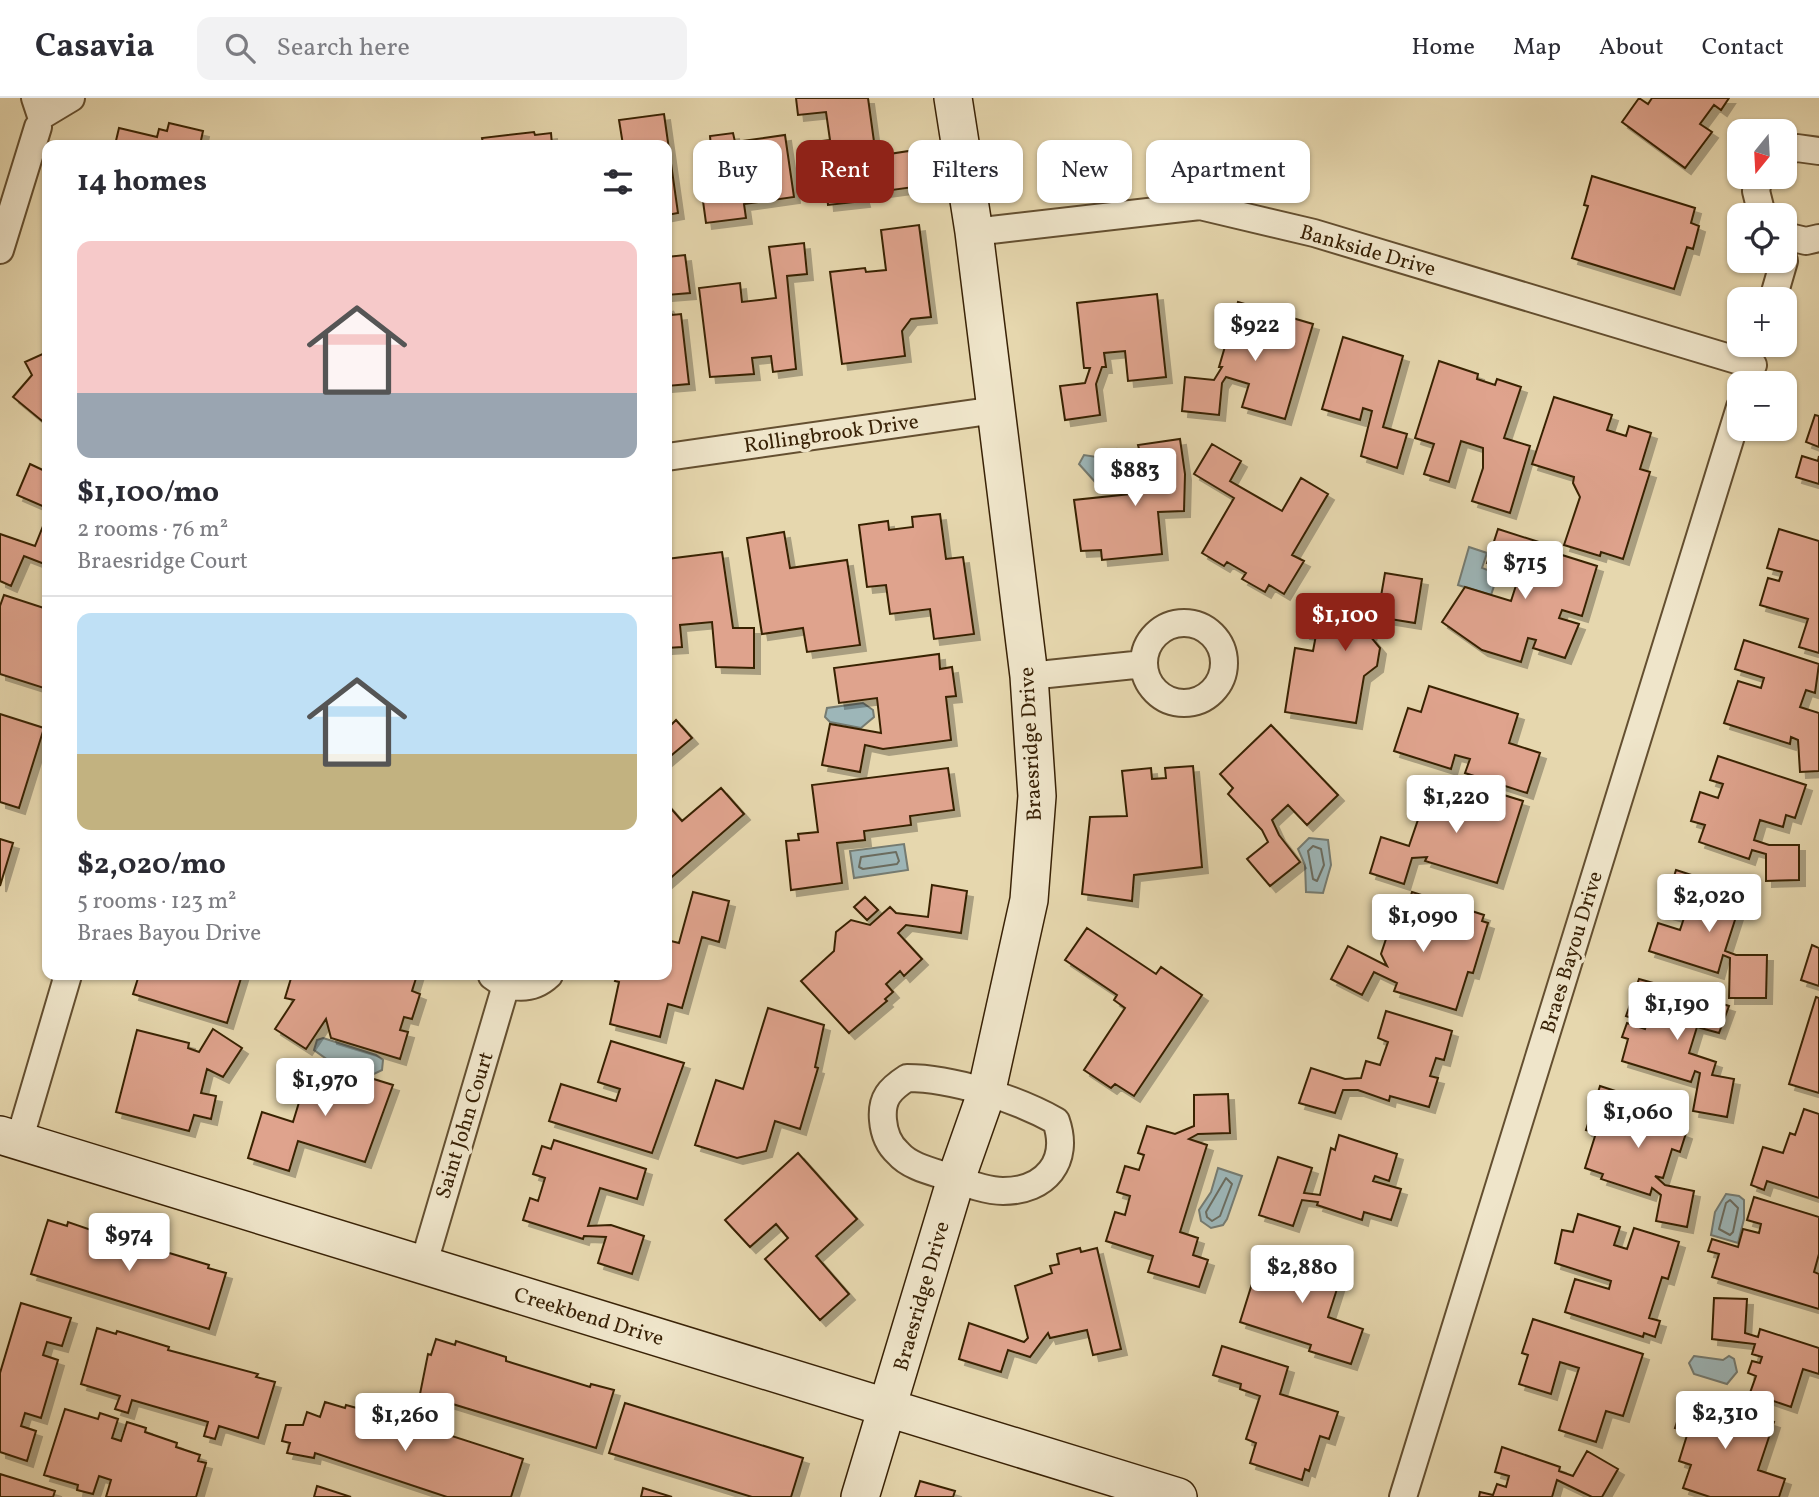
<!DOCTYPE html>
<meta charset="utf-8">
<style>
:root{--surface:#fff;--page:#f2f2f3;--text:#2b2b33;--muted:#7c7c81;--line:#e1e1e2;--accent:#8f2418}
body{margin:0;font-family:Vollkorn,serif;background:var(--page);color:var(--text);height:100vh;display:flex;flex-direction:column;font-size:26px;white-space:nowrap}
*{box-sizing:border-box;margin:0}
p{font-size:23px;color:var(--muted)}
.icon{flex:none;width:38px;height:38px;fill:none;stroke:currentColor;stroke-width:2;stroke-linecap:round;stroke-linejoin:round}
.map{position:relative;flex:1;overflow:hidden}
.sheet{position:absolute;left:42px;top:42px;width:630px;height:840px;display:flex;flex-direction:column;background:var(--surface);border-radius:14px;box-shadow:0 2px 5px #0004}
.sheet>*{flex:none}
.hud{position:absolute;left:693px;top:42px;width:665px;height:63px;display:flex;gap:14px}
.needle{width:46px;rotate:198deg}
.buttons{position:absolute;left:1727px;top:21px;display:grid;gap:14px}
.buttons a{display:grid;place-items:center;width:70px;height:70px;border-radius:14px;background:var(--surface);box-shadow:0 2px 5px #0004;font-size:35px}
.price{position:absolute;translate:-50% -60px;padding:0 16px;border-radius:7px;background:#fff;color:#222;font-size:23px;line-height:46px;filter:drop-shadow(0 2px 4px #0008)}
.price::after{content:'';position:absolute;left:50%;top:42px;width:21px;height:16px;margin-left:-10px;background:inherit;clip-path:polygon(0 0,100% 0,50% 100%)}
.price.current{background:var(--accent);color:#fff}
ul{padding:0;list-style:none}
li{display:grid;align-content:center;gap:14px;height:371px;padding:0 35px}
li+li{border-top:2px solid var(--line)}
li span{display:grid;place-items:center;height:217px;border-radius:14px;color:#555}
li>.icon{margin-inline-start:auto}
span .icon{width:126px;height:126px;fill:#fffc;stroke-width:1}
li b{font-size:30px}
h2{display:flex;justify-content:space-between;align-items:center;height:84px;padding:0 35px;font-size:30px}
.chip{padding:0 24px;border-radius:14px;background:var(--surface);box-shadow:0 2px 5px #0004;font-size:24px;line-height:63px}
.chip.current{background:var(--accent);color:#fff}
header{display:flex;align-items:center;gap:42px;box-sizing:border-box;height:98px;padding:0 35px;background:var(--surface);border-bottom:2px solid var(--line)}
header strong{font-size:33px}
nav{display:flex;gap:38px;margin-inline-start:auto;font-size:24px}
.search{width:490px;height:63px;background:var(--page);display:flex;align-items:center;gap:18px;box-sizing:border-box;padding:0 24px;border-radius:14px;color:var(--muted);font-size:26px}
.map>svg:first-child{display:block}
.water{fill:#9db6b8;stroke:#757b71;stroke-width:2}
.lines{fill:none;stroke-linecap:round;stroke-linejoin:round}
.shore{stroke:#6b6c5f;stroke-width:2}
.building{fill:#dfa38d;stroke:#392206;stroke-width:2;filter:url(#shadow)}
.street-casing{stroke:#644f30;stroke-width:30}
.secondary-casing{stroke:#392206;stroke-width:40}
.street{stroke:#efe5ca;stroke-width:26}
.secondary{stroke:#efe5ca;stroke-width:37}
.labels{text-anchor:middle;stroke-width:7;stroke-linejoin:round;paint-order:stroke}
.street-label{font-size:21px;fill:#392206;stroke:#efe5ca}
</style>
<header>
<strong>Casavia</strong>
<div class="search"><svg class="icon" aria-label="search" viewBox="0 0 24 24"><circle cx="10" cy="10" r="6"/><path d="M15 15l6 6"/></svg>Search here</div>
<nav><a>Home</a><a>Map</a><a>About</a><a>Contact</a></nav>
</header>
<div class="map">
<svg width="1819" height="1399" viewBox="0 0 1819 1399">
<defs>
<filter id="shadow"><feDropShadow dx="6" dy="6" stdDeviation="0" flood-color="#0004"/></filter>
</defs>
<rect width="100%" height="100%" fill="#e6d7ae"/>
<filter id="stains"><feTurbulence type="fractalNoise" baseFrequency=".00286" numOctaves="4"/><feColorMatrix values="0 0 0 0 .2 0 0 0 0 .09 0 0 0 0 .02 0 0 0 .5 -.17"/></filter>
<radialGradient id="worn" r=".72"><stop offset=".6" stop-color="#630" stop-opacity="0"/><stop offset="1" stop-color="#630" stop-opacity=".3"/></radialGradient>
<!-- water -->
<path class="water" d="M1117,351l8,4 8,14 -5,12 -16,-3 -16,7 -17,-19 5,-9 19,3z
M1469,449l18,6 -5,15 16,6 -7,21 -33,-10z
M863,605l10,7 1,7 -13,11 -31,-6 -5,-5 2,-9z
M1309,740l19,2 3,25 -8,28 -17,-1 -1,-27 -7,-16z
M904,746l4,26 -54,8 -4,-27z
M323,940l53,17 7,5 -1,10 -8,4 -46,-14 -14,-10 3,-10z
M1218,1070l24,8 -15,43 -4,6 -12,3 -10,-7 -2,-11 12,-18z
M1726,1096l13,2 5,4v19l-6,24 -27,-8 4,-23z
M1694,1258l29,4 6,-4 5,3 3,13 -10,12 -33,-10 -5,-11z"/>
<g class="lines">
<!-- shore -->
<path class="shore" d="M1313,748l8,3 3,16 -7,16 -4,-2 -5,-28z
M896,754l3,9 -2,3 -34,5 -4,-2 2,-10z
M1226,1080l6,6 -12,32 -8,5 -5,-4 -1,-5z
M1730,1102l8,8 -5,24 -3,3 -11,-6 7,-26z"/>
</g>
<!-- building -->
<path class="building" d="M796,0h72l8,58 33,-5 5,36 -52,7 2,7 -36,4 -1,-11 -15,2 -7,-53 25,-3 -4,-28 -28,3z
M1639,0l9,6 4,-6h77l-8,12 -7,-5 -14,19 12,8 -27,36 -63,-46z
M664,16l14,99 -11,2v-70h-44l-4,-25z
M169,25l34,8 -3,14h-85l4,-17 38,9 2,-8 8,2z
M534,34l1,3 16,-2 1,12h-86l17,-2 -1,-5z
M733,35l2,9 50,-7 9,62 -50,7 2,14 -40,5 -10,-73 15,-3 -1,-11z
M1592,78l103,32 -4,15 8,3 -6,23 -6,-2 -13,42 -102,-31 16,-52 -4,-1z
M919,127l12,92 -20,2 -9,12 3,25 -63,8 -12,-92 35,-4 1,4 20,-2 -5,-40z
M804,145l3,31 -20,2 9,93 -23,3 -2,-16 -19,2 2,16 -44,3 -11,-89 41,-5 2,19 34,-4 -7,-51z
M685,157l5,38 -23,2v-38z
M1157,196l9,83 -38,4 -3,-30 -21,2 2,14h-4l-6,17 4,31 -35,5 -5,-34 25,-3 5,-15h-6l-7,-65z
M1238,204l75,22 -28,95 -43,-12 7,-23 -23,-7 -4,6 -3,32 -37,-4 3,-34 29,3 8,-13h-3z
M667,207l5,10 9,-1 8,70 -22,2z
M1343,239l60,19 -20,71 24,7 -10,34 -36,-12 11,-45 -9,-3 -3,12 -38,-11z
M47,254v73l-34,-28 19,-22 -7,-13z
M1439,263l39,13 -1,5 18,6 2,-6 24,8 -17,51 26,8 -20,67 -38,-12 11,-33v-20l-22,-7 -12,41 -25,-8 10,-30 -19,-6z
M1554,299l58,18 -5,15 19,6 3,-10 22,7 -11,36 10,3 -27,87 -22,-7 -1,4 -36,-11 16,-48 -7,-14 1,-6 -42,-13z
M1815,317l4,1v31l-13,-5z
M1180,341l5,35 -1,37 -26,1 4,42 -60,6 -1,-10 -20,1 -7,-51 66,-7 7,-14 -9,-34z
M1212,346l29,17 -11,20 52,30 19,-33 27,16 -36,61 12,6 -20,33 -15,-9 -4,7 -23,-13 4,-6 -19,-11 -3,4 -22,-13 32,-55 -40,-24z
M1802,358l16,5 1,-5v28l-23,-7z
M30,366l17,8v36l-30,-13z
M940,416l6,45 17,-2 11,77 -40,5 -4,-30 -40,5 -4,-29 -19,2 -8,-62 29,-4 1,9 24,-3 -1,-10z
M47,418v49l-23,-9 -13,30 -11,-5v-47l35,12z
M1498,431l47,15 -2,5 54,17 -15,50 -20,-6 -3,8 20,6 -14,34 -32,-10 3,-8 -8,-2 -7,24 -39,-12 -40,-28 23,-35 46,14 9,-28 -33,-10z
M1779,431l40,12v112l-20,-6 9,-28 -48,-14 8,-27 11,3 3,-9 -15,-4z
M784,434l6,36 57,-8 13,85 -53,7 -4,-24 -41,6 -15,-96z
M722,454l11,76h21v40l-38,-1 -4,-45 -32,3 2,22 -15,1v-89z
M1385,475l37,6 -7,44 -31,-5 -11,4 -3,14 10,12 -3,18 -13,10 -8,47 -71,-11 10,-64 18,3 3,-16 -12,-2 5,-28 52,9 18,-6z
M4,497l43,14v80l-47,-15v-68z
M1744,542l75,24 -4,29 -9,-3 -6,17 19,6v58l-19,1 -2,-32 -7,-3 -1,7 -66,-21 14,-42 23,7 3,-10 -29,-9z
M939,556l1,15 12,-2 4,29 -10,1 5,43 -68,9 -18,-4 -5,27 -38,-7 8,-41 51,9 -4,-35 -38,5 -5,-35z
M1429,588l89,28 -9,29 31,10 -13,40 -62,-20 5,-14 -15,-4 -4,14 -57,-18 14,-43 13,4z
M0,616l44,14 -25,80 -19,-6z
M676,622l16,18 -25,21v-30z
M1271,627l67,70 -31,30 -19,-20 -16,15 7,15 21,27 -30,24 -23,-27 21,-17 -6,-12 -34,-36 5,-6 -13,-14z
M1718,658l88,29 -11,33 -9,-3 -3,12 -23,-7 -6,20 15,5h30v35l-33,1v-27l-14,-4 -3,9 -50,-17 6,-17 -14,-4 9,-29 18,6 5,-14 -13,-4z
M1193,668l9,101 -68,8 -2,26 -50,-7 8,-77 37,-1 -5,-45 29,-3 1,11 14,-1 -1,-10z
M948,670l6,42 -44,6 1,9 -47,6 1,9 -28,3 5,40 -51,7 -5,-49 13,-1 -1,-6 20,-2 -6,-47z
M1449,680l74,23 -26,82 -72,-22 2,-4 -15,1 -8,26 -34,-11 11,-36 28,9 12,-35 16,5z
M721,690l23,26 -77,67v-77l15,17z
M0,741l13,4 -13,43z
M1676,772l68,22 -19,59 11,4h31l-1,43h-37l1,-40 -7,-3 -5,18 -69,-22 9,-28 22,7 4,-12 -21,-6z
M932,787l35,6 -6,42 -55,-8 -8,8 24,26 -18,17 -4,-5 -14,13 7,8 -8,7 2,2 -38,32 -48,-52 33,-30 2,-19 15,-12 19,5 20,-18 6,6 32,4z
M693,794l36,9 -10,41 -17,-5 -20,71 -14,-4 -8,33 -50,-13 9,-42 -4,-1 2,-6h50v-35l12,3z
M1412,794l72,23 -2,6 6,2 -15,50 -5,-1 -12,38 -62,-19 3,-8 -23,-11 -12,23 -31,-16 17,-33 39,20 -6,-12 6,-18 13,-4z
M865,799l13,13 -11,10 -13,-13z
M1087,830l69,46 5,-7 41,28 -68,101 -19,-12 -4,4 -27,-18 41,-62 -11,-8 3,-5 -52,-35z
M1812,847l7,3v38l-18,-6z
M139,877h103l-15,48 -94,-29z
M292,877h125l-5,16 8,3 -8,25 -8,-2 -4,13 8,2 -8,27 -69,-21 -5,-19 -20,30 -31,-20 19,-29 -9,-2z
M1639,881l32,9 -4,14 15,5 5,-14 42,13 -10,27 -22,-6 -8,26 27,9 -4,13 22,4 -7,38 -34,-6 7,-38 -5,-2 -4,11 -69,-21 6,-22 -6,-2 5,-14 18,6 2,-6 -21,-7z
M1816,899l3,1v95l-30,-9z
M768,910l56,17 -9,42 3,1 -18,61 -25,-8 -9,30 -29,7 -42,-13 21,-65 27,9z
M1386,913l66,20 -8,29 -8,-2 -6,18 8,2 -9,29 -39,-11 -1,5 -31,-11h-15l-8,23 -36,-10 12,-35 34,11 16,-1 5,-17 14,4 8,-23 -10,-4z
M213,931l29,19 -19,29 -16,-8 -6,24 15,3 -5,23 -17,-4 -5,16 -73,-19 21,-82 52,13 -1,5 11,4z
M611,943l73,22 -32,90 -103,-32 12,-37 55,17 4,-12 -22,-7z
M312,962l81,25 -28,77 -67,-21 -9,30 -41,-13 14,-46 31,10z
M1600,988l77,25 -5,17 14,5 -6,19 -8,-3 -9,29 -8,-2 10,9 29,6 -7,36 -31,-6 5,-26 -9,-7 -2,7 -49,-16 2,-5 -18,-6 11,-35 -10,-3z
M1228,996l2,39 -32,1 -9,5 18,6 -27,87 18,6 -5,17 15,5 -9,27 -51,-15 5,-16 -47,-15 9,-29 10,3 5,-19 -13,-4 8,-26 14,4 5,-15 -6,-2 9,-27 28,8 19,-8v-31z
M1804,1011l15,5v84l-52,-17 -3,9 -13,-5 12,-38 20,6 7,-20 5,2z
M1339,1037l58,19 -8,27 -14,-5 -2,5 28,8 -10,31 -27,-8 -2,8 -45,-15 1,-3 -16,-2 -9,26 -34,-11 19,-58 34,11 -8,25 16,2 11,-47 4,2z
M554,1042l92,29 -9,30 -37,-11 -12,38 23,-1 33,11 -12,38 -34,-11 8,-26 -22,-1 -1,3 -60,-19 7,-22 8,3 7,-23 -12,-4 9,-28 9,3z
M798,1055l59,66 -41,37 33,38 -29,26 -55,-61 23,-21 -12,-14 -26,23 -25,-27z
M1754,1099l65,20v37l-5,18 5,2v35l-107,-32 7,-23 -11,-3 4,-12 26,8 5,-18 16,4 2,-9 -14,-4z
M1578,1116l42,13 -6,18 13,4 7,-21 45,14 -11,37 -6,-2 -13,41 11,3 -5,16 -11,-4 -1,4 -78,-25 10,-33 34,10 2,-8 -56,-18 7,-33 11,2z
M48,1122l19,6 1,-4 87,30 1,-3 53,16 -1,3 18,5 -17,56 -178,-55z
M1080,1150l1,4 16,-4 24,101 -28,6 -6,-25 -37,8 -2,-5 -18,24 -22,-7 -7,22 -42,-13 10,-36 55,19 4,-4 -13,-52 37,-13 -2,-7 9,-2 -2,-10z
M1306,1153l39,13 -17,53 35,12 -12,35 -42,-13 2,-6 -71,-23 21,-67 39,13z
M1714,1200l33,1 -2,34 13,4 2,-8 59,19v26l-16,-5 -12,38 -41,-14 6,-17 -8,-3 4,-12 8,2 2,-6 -10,-3 3,-10 -43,-5z
M21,1205l50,15 -9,28 -15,-4 -4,13 15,5 -17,58 -16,-5 -4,13 15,5 -9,30 -27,-9v-79z
M1533,1221l110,35 -20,62 -17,-5 -10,31 -37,-12 20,-62 -19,-6 -9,32 -32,-10 9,-29 -6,-2z
M97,1230l19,6 1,-3 52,16 -1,3 90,24 -2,3 19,5 -17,56 -39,-12 -4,13 -11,-3 4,-14 -76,-22 -4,13 -13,-4 5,-13 -39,-12z
M436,1241l19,6 1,-4 50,16v4l84,26 1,-3 23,6 -18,58 -176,-54 8,-40 3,1z
M1222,1248l66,21 -8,27 58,18 -9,27 -9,-3 -11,35 -4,-2 -3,11 -52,-17 6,-20 -10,-4 14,-43 -20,-7 1,-5 -28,-9z
M1686,1296l88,28 -16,48 27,9 -6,18h-69l-27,-9 8,-23 -12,-4 9,-29 -13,-4z
M325,1304l20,6 1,-3 18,5 1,-2 158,51 -12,38h-64l-132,-44 -1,5 -27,-5 3,-10 -8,-2 4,-16h17l4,-13 13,5z
M625,1305l178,55 -12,39h-39l-143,-44z
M65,1311l33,10 2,-6 18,6 -6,19 9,3 6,-19 19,6 -1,4 32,11 -1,4 24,8 -2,6 8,2 -10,34h-90l5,-17 -12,-4 -6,18 -16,-4 1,-5 -34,-10z
M1502,1349l58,20 -1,4 14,5 14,-25 31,18 -16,28h-10l-35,-17 -5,17h-73l1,-5 13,3 4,-11 9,3 3,-11 -14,-4z
M0,1376l55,17 -2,6h-53z
M920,1383l35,10 -2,6h-38z
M317,1388l34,11h-37z
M643,1390l29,9h-31z"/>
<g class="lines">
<!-- street casing -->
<g class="street-casing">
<path id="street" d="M35,0l6,18 30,-18
M1785,53l12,-3 22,3
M1759,79l-3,14 6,24
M974,134l226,-26 114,27 439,132
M1785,138l21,5 13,-3
M0,152l38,-123
M1773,201l11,-38
M667,359l329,-47
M1144 565a40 40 0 1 1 80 0a40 40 0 1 1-80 0Z
M1029,578l115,-12
M492,878c18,14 40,15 57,-1
M907,980c45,0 110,21 149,43 14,40 -10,70 -53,70 -18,0 -40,-9 -57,-15 -16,-5 -37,-10 -48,-23 -10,-9 -14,-20 -15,-33 -2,-22 7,-31 24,-42z
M19,1043l49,-166
M423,1168l83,-281
M1403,1399l337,-1090"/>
</g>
<!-- secondary casing -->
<g class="secondary-casing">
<path id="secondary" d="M0,1037l1178,362
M860,1399l96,-318 30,-85 43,-194 8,-104 -8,-120 -55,-444 -21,-134"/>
</g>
<!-- street -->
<use href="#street" class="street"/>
<!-- secondary -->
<use href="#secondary" class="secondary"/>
</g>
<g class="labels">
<!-- street labels -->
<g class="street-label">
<text transform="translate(1368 152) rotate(16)" y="7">Bankside Drive</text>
<text transform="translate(831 335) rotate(-8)" y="7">Rollingbrook Drive</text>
<text transform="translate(1030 646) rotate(-93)" y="7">Braesridge Drive</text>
<text transform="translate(1571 854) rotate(-73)" y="7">Braes Bayou Drive</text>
<text transform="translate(464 1027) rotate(-73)" y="7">Saint John Court</text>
<text transform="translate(921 1198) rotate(-74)" y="7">Braesridge Drive</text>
<text transform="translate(589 1218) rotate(17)" y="7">Creekbend Drive</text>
</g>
</g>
<rect width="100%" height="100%" filter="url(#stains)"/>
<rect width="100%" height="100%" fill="url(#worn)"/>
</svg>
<div class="buttons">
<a><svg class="needle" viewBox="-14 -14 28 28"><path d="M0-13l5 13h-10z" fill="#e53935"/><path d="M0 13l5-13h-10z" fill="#7c7c81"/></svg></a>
<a><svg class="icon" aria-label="locate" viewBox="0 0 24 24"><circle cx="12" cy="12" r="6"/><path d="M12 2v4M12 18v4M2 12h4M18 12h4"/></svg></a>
<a>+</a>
<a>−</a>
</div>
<b class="price" style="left:1255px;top:265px">$922</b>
<b class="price" style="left:1135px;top:410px">$883</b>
<b class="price" style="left:1525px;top:503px">$715</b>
<b class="price current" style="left:1345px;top:555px">$1,100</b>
<b class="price" style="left:1456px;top:737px">$1,220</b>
<b class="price" style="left:1709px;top:836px">$2,020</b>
<b class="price" style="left:1423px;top:856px">$1,090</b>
<b class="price" style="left:1677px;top:944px">$1,190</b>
<b class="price" style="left:325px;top:1020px">$1,970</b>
<b class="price" style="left:1638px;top:1052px">$1,060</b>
<b class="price" style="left:129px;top:1175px">$974</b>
<b class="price" style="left:1302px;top:1207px">$2,880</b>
<b class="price" style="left:1725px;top:1353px">$2,310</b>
<b class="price" style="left:405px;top:1355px">$1,260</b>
<div class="hud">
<a class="chip">Buy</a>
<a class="chip current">Rent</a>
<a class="chip">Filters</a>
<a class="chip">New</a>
<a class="chip">Apartment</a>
</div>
<section class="sheet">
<h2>14 homes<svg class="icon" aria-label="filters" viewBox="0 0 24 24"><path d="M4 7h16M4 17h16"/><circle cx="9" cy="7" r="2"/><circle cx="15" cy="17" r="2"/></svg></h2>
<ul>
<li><span style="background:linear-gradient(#f6c9c9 70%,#9aa5b1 0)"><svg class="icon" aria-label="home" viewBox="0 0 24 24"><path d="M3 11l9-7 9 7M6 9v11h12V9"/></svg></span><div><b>$1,100/mo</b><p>2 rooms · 76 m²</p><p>Braesridge Court</p></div></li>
<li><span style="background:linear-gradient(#bfe0f5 65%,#c2b280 0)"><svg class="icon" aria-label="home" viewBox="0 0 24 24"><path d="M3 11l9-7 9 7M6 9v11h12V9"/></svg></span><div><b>$2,020/mo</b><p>5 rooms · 123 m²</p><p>Braes Bayou Drive</p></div></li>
</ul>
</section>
</div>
